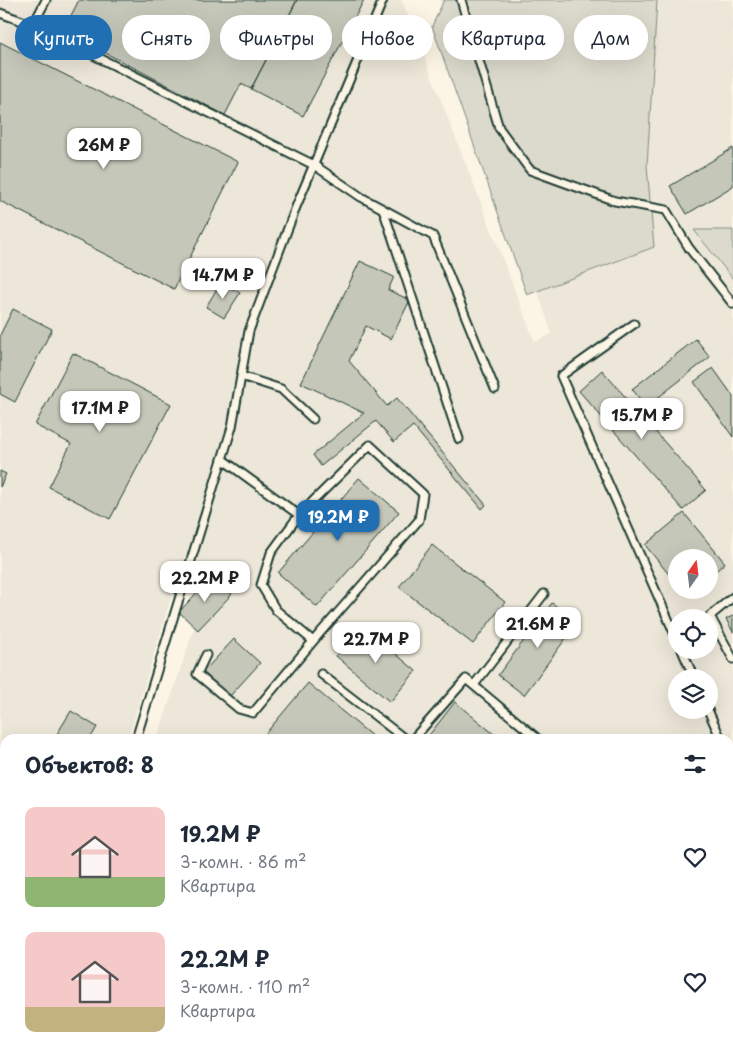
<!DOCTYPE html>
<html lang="ru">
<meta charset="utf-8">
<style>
:root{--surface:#fff;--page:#f6f6f7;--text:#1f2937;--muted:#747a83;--accent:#1f6fb2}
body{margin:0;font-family:"Playpen Sans",sans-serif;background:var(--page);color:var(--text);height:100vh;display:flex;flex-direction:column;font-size:19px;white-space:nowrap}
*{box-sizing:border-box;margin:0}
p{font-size:16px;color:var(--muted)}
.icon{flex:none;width:28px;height:28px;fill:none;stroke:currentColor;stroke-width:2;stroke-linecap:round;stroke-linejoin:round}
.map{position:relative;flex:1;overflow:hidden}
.side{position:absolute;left:0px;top:734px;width:734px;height:321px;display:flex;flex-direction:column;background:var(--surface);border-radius:15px 15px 0 0;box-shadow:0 5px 20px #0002}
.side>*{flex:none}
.guide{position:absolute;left:15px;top:15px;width:704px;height:45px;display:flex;gap:10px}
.needle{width:32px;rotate:14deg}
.buttons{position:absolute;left:668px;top:549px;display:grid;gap:10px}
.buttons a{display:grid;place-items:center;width:50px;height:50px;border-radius:50%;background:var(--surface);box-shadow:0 5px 20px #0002;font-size:25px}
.price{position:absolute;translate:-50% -42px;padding:0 11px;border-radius:10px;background:#fff;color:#222;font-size:16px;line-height:32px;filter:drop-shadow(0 1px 2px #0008)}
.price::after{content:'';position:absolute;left:50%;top:30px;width:15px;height:11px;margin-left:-8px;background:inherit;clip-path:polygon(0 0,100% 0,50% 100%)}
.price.current{background:var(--accent);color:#fff}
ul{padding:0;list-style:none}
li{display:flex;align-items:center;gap:15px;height:125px;padding:0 25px}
li span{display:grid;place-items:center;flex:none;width:140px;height:100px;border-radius:10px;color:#555}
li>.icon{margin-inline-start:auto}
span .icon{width:60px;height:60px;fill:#fffc;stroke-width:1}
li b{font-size:21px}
h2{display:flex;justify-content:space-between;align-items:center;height:60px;padding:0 25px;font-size:21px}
.chip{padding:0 18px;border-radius:22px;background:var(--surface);box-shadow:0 5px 20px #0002;font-size:18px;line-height:45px}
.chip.current{background:var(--accent);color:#fff}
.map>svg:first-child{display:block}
.built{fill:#ece7d8;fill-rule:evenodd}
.green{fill:#dcdacc;stroke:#7e8c80}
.building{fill:#c5c7b9;stroke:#1f3d34}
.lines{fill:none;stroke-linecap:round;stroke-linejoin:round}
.service-casing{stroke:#1f3d34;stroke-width:11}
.tertiary-casing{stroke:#1f3d34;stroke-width:21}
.service{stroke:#fcf5e5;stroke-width:7}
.tertiary{stroke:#fcf5e5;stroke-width:18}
</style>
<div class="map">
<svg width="733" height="1054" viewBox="0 0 733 1054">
<rect width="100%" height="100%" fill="#fcf5e5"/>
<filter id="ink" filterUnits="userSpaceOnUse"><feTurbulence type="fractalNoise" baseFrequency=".02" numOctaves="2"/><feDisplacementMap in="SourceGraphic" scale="10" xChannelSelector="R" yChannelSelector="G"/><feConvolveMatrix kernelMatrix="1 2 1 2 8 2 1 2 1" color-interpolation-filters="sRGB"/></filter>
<g filter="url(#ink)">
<!-- built -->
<path class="built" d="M0,0h402l133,342 17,-8 -112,-334h293v1054h-583l-4,-4h583v-311h-572l57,-171 -32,-6 -54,177h-123v165l-5,-5zM676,558h33v32h-33zM676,618h33v32h-33zM676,678h33v32h-33z"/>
<!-- green -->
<path class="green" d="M444,0h213l-10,166 7,81 -127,48 -95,-269z
M694,230h39v49z"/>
<!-- building -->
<path class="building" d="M79,0h218l-46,89 -10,-5 -16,31 -162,-84z
M297,0h67l-61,116 -52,-27z
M0,42l238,120 -64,127 -174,-88z
M733,148v38l-46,28 -17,-28z
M360,261l34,16 -6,13 22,10 -19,39 -25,-13 -17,35 38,45 10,-8 89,107 -4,4 -69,-83 -19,16 -18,-21 -55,45 -8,-11 51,-42 -63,-30z
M221,282l19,11 -16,25 -18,-11z
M13,309l39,20 -37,73 -15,-8v-59z
M696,339l14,18 -64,50 -14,-18z
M73,353l98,51 -61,115 -61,-32 22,-43 -36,-19z
M713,368l20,28v41l-39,-55z
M602,370l104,120 -23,20 -104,-119z
M0,471l6,3 -6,13z
M359,478l40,34 -82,95 -39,-34z
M684,513l41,50 -16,14v-19h-33v25l-31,-38z
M432,545l73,57 -32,42 -74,-57z
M212,576l20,18 -34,36 -19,-18z
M552,603l26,19 -54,73 -26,-20z
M733,616v16l-7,-13z
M362,625l54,46 -26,31 -54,-46z
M234,639l26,24 -30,33 -27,-24z
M308,683l65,54 -1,2h-111z
M455,702l45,37h-74z
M71,711l26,16 -7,12h-36z
M5,837v15l-5,-7v-5z
M155,1050h102l4,4h-102z
M447,1050h88l3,3 -86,1z
M629,1050h62l-7,4h-62z"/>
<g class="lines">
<!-- service casing -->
<g class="service-casing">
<path id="service" d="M461,0l38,128 31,42 85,31 51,9 23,38 44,56
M0,13l33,12 281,140 47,32 72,39 62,153
M33,25l13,-25
M383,209l76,230
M634,324l-73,52 115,261
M241,376l40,13 32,30
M299,515l-28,38 -10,32 15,25 37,31
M733,597l-23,19 23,43
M682,650l12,28
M206,655l-9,19 42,35 14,4 67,-80 99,-113 4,-26 -53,-49 -71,70 -77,-56
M321,674l84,65
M474,685l70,-91
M708,710l13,29
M136,739l96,-312 17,-96 47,-124 87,-207
M413,739l53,-60 72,60
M729,757l4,10
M0,864l5,6
M729,991l4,7"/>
</g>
<!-- tertiary casing -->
<g class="tertiary-casing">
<path id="tertiary" d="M0,952l5,5
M97,1050l4,4"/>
</g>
<!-- service -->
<use href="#service" class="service"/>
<!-- tertiary -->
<use href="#tertiary" class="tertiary"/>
</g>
</g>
</svg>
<div class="buttons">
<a><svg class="needle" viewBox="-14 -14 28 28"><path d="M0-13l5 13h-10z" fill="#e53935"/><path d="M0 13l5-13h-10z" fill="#747a83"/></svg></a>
<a><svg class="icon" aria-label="locate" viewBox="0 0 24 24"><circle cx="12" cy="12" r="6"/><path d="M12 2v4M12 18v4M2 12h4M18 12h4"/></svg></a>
<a><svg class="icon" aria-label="layers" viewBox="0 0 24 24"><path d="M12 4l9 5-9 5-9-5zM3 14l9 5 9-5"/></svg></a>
</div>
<b class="price" style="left:104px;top:170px">26M ₽</b>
<b class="price" style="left:223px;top:300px">14.7M ₽</b>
<b class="price" style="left:100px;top:433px">17.1M ₽</b>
<b class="price" style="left:642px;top:440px">15.7M ₽</b>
<b class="price current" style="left:338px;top:542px">19.2M ₽</b>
<b class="price" style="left:205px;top:603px">22.2M ₽</b>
<b class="price" style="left:538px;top:649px">21.6M ₽</b>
<b class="price" style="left:376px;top:664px">22.7M ₽</b>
<div class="guide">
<a class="chip current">Купить</a>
<a class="chip">Снять</a>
<a class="chip">Фильтры</a>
<a class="chip">Новое</a>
<a class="chip">Квартира</a>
<a class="chip">Дом</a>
</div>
<section class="side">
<h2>Объектов: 8<svg class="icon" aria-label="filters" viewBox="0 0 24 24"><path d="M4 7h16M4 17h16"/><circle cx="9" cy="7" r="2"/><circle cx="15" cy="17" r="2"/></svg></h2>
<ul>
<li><span style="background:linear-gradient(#f6c9c9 70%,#8fb573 0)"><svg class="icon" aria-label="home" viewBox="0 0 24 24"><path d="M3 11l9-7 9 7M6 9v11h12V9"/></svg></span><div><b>19.2M ₽</b><p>3-комн. · 86 m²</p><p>Квартира</p></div><svg class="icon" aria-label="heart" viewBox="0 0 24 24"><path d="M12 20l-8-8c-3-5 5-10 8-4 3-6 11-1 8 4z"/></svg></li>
<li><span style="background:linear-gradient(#f6c9c9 75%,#c2b280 0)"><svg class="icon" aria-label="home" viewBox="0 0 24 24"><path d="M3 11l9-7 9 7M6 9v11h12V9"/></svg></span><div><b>22.2M ₽</b><p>3-комн. · 110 m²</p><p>Квартира</p></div><svg class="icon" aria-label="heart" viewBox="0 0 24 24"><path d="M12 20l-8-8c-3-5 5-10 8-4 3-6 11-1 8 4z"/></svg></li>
</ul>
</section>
</div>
